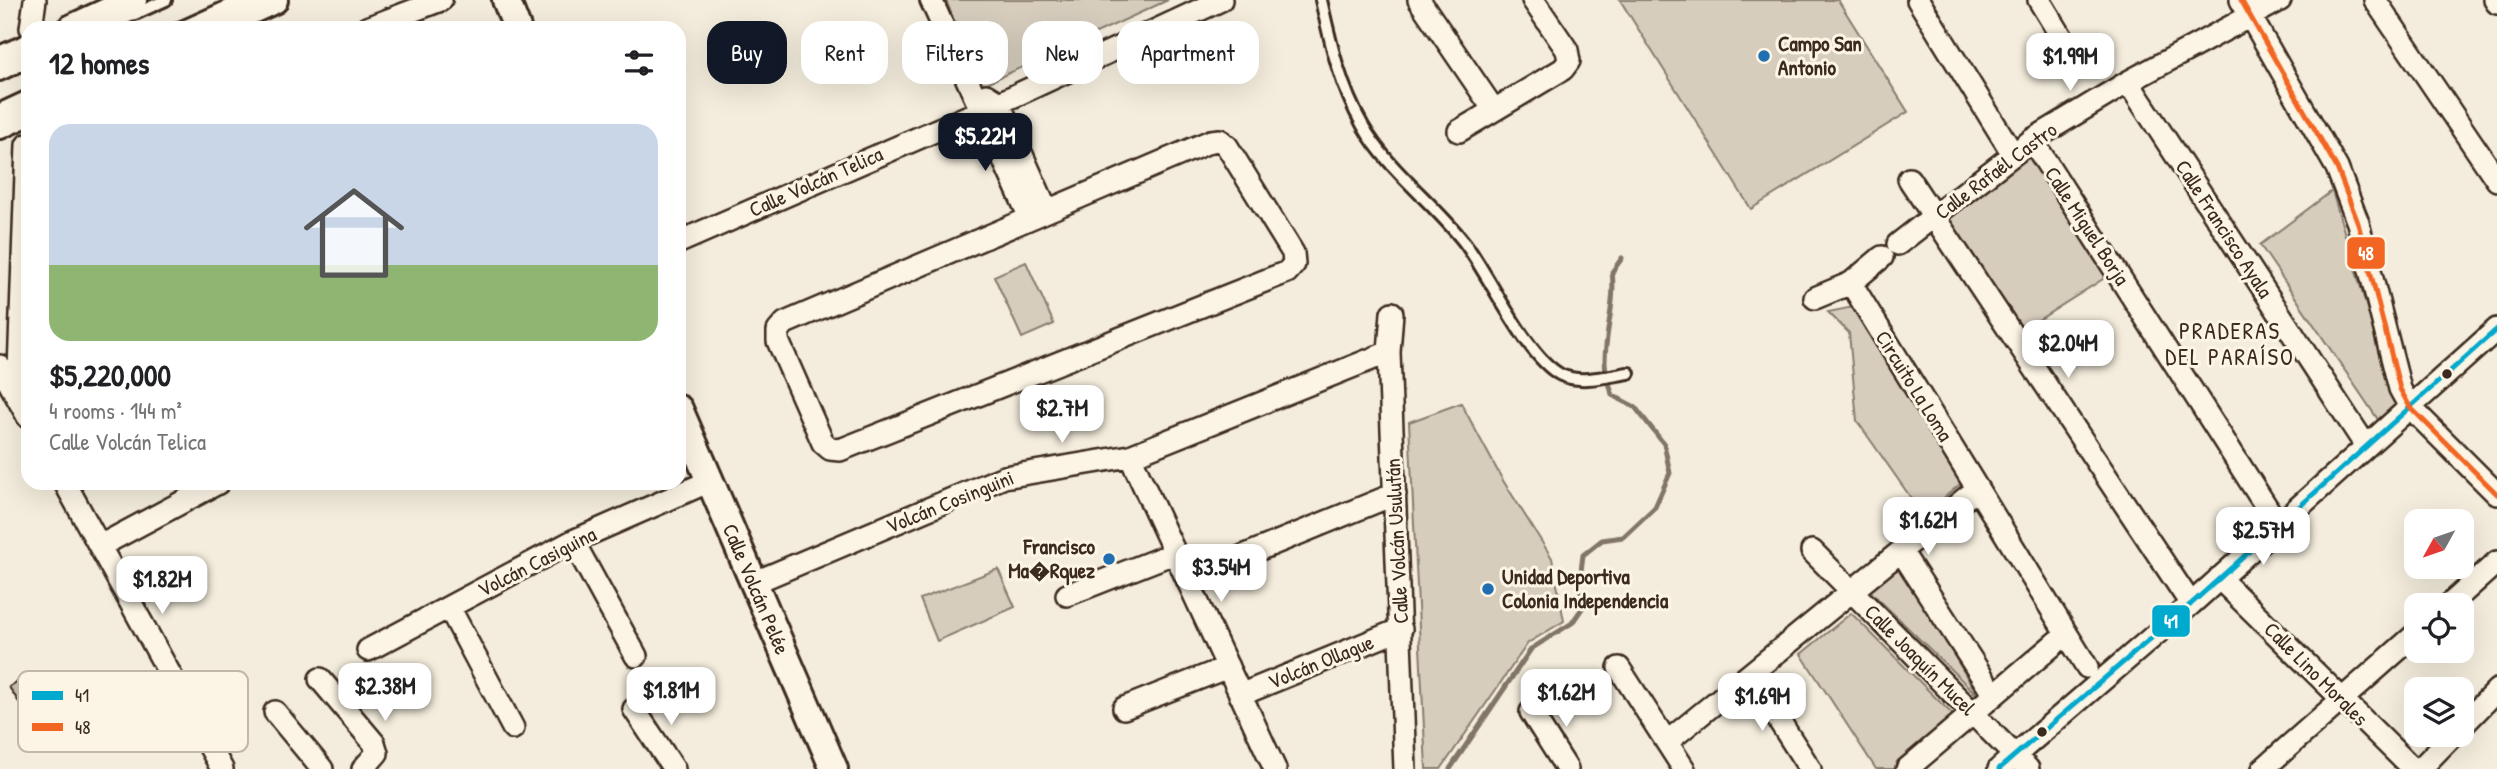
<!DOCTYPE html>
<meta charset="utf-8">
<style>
:root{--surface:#fff;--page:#f2f2f2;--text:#202124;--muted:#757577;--accent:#111827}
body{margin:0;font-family:"Patrick Hand",sans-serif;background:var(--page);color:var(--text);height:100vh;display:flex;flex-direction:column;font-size:26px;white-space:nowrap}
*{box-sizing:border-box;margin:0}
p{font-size:23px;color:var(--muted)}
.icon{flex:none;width:38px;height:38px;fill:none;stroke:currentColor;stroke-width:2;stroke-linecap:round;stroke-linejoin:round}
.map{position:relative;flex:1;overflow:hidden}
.panel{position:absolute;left:21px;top:21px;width:665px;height:469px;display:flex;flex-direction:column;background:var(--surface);border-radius:21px;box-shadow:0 7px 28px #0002}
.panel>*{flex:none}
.guide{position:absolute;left:707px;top:21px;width:665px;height:63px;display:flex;gap:14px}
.needle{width:46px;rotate:230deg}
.controls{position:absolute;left:2404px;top:509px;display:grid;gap:14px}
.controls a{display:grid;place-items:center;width:70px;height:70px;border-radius:14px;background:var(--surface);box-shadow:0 7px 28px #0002;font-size:35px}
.price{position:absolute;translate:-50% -60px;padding:0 16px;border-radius:14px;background:#fff;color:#222;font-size:23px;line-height:46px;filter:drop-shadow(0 2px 4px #0008)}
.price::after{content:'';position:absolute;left:50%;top:42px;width:21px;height:16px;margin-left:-10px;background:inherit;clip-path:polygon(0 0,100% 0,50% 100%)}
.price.selected{background:var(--accent);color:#fff}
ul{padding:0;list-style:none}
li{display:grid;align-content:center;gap:14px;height:371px;padding:0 28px}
li span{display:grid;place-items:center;height:217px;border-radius:21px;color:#555}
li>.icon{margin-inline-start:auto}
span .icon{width:126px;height:126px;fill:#fffc;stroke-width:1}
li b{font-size:30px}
h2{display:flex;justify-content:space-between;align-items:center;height:84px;padding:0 28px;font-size:30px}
.pill{padding:0 24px;border-radius:21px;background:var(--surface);box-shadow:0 7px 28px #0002;font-size:24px;line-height:63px}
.pill.selected{background:var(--accent);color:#fff}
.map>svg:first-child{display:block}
.green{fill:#d6cdbd;stroke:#887c6e;stroke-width:2}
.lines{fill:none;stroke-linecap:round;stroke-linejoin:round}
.stream{stroke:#817466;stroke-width:5}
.building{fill:#c3b9aa;stroke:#3b2a1e;stroke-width:2}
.service-casing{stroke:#3b2a1e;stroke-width:16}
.minor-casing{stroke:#3b2a1e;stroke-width:26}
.tertiary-casing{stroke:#3b2a1e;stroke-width:32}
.service{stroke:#fcf5e5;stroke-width:10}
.minor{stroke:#fcf5e5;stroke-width:21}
.tertiary{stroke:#fcf5e5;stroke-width:26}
.bus-1-casing{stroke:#fcf5e5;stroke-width:10}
.bus-2-casing{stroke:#fcf5e5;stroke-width:10}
.bus-1{stroke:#00a9ce;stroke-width:5}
.bus-2{stroke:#f26522;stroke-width:5}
.poi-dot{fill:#1f6fb2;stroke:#fcf5e5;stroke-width:2.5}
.bus-dot{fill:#3b2a1e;stroke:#fcf5e5;stroke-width:2.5}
.labels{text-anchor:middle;stroke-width:6;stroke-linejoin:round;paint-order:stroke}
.poi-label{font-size:21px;font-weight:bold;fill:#3b2a1e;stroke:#fcf5e5;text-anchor:start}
.street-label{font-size:21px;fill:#3b2a1e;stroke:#fcf5e5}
.neighbourhood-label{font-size:23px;letter-spacing:2px;fill:#3b2a1e;stroke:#fcf5e5}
.key{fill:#fcf5e5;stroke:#c2b8a9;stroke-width:2}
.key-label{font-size:19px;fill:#3b2a1e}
.line-badge{stroke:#fcf5e5;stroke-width:2.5}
.badge-label{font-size:19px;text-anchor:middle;font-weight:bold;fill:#fff}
</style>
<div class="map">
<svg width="2497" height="769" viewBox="0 0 2497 769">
<rect width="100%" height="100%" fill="#f4eddd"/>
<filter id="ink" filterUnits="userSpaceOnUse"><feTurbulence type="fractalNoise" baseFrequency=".0143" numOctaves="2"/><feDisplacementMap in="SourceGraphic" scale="14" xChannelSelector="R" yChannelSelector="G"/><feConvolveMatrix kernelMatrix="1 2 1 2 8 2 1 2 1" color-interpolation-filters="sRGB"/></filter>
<g filter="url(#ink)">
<!-- green -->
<path class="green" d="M946,0h222l-185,85 -6,-7z
M1620,0h218l70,112 -157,97z
M2029,143l85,129 -99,63 -78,-118z
M2332,191l65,218 -18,12 -119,-176z
M1026,262l28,62 -32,14 -28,-62z
M1858,306l106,175 -41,34 -66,-94 -8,-88 -21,-21z
M1461,403l41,76 50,79 12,63 -36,22 -87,126h-15l-17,-347z
M1901,565l77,131 -108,-105z
M998,569l17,38 -78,34 -17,-42z
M1851,613l106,106 -60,50h-21l-75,-115z"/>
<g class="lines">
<!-- stream -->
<path class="stream" d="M1450,769l81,-120 41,-26 13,-19 -6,-17 4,-32 19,-15 21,-3 32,-30 15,-34 -6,-29 -29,-37 -23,-12c-2,-11 -7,-23 -7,-33 0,-31 11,-60 7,-90l10,-14"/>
</g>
<!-- building -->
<path class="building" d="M24,677l32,49 -15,10 -32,-49z"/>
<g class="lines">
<!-- service casing -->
<g class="service-casing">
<path id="service" d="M1321,0c10,45 19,86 42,126 25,44 70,76 101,116 26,34 62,115 97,133 20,9 47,1 68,-2
M104,28l62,-28
M179,28l62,-28
M0,75l28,-13
M0,109l28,-13"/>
</g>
<!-- minor casing -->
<g class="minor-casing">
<path id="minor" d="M931,0l99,218
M1419,0l75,110
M1918,0l95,154
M2039,0l25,41
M2241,0l96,168 21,55 42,166 10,18 87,87
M2375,0l122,180
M2495,0l2,3
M31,28l4,-28
M367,28l74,-28
M2128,82l238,364
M986,95l13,8 48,108
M1459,131l104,-62 6,-8 -2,-11 -34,-50
M1220,140l7,6 66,107 1,11 -7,8 -447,178 -10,-1 -7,-6 -45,-102v-10l7,-8 426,-182z
M2032,140l246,385
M1909,179l282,425
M679,242l320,-139 222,-103
M1898,244l134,-104 96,-58 152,-82
M1851,283l236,384
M1815,298l36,-15 31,-26
M1392,313l-3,39 16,417
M0,366l28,51
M18,399l9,-254
M1130,456l145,313
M65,483l157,286
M573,541l63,115
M100,546l118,-63
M1812,551l216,218
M1901,551l93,144
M2219,578l194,191
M1187,579l208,-85
M753,583l251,-106 126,-21 259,-104
M1067,595l107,-42
M2448,606l49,-44
M449,607l64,121
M368,650l205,-109 137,-60
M1619,668l65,101
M1750,675l60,94
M320,679l54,64 3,10 -14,16
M1240,695l161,-66
M1124,708l104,-41
M634,709l40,60
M275,712l47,57
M1531,712l36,57
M2462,726l35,-36
M1667,742l310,-253
M1907,769l159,-135
M1999,769l192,-165 306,-275
M2263,769l154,-136
M2420,769l33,-34"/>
</g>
<!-- tertiary casing -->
<g class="tertiary-casing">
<path id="tertiary" d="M506,0l11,28
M72,28l61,-28
M212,28l62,-28
M0,60l28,-12
M0,125l28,-13
M679,409l155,360"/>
</g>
<!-- service -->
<use href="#service" class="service"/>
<!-- minor -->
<use href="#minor" class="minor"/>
<!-- tertiary -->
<use href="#tertiary" class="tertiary"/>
<!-- bus-1 casing -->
<g class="bus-1-casing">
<path id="bus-1" d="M1999,769l192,-165 306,-275"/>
</g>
<!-- bus-2 casing -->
<g class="bus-2-casing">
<path id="bus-2" d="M2241,0l96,168 21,55 42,166 10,18 87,87"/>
</g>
<!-- bus-1 -->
<use href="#bus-1" class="bus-1"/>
<!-- bus-2 -->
<use href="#bus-2" class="bus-2"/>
</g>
</g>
<!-- markers -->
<g class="poi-dot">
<circle cx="1764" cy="56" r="7"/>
<circle cx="1109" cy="559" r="7"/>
<circle cx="1488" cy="589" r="7"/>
</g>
<g class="bus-dot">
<circle cx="2447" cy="374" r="6"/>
<circle cx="2042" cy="732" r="6"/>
</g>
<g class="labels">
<!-- poi labels -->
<g class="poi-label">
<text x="1778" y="51">Campo San<tspan x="1778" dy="24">Antonio</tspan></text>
<text x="1095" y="554" text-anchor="end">Francisco<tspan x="1095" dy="24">Ma�Rquez</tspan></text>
<text x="1502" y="584">Unidad Deportiva<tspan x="1502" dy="24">Colonia Independencia</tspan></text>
</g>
<!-- street labels -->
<g class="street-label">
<text transform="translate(1996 171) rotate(-37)" y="7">Calle Rafaél Castro</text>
<text transform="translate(816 182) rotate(-24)" y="7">Calle Volcán Telica</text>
<text transform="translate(2087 226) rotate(57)" y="7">Calle Miguel Borja</text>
<text transform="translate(2224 229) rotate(57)" y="7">Calle Francisco Ayala</text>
<text transform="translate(1914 386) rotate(58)" y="7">Circuito La Loma</text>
<text transform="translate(950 502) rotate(-22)" y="7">Volcán Cosinguini</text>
<text transform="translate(1397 541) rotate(-93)" y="7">Calle Volcán Usulután</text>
<text transform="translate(537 562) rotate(-27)" y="7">Volcán Casiguina</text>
<text transform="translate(756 589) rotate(67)" y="7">Calle Volcán Pelée</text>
<text transform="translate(1920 660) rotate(45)" y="7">Calle Joaquín Mucel</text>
<text transform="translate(1321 662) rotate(-22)" y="7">Volcán Ollague</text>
<text transform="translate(2316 674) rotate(45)" y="7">Calle Lino Morales</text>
</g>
<!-- neighbourhood labels -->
<g class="neighbourhood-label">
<text x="2230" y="339">PRADERAS<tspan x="2230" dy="26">DEL PARAÍSO</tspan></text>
</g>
</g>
<!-- legend -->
<rect x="18" y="671" width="230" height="81" rx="10" class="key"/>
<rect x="32" y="691" width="31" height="9" fill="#00a9ce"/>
<rect x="32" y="723" width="31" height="8" fill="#f26522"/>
<g class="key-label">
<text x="75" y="702">41</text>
<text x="75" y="734">48</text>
</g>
<g class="line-badge">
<rect x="2346" y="236" width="40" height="34" rx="7" fill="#f26522"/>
<rect x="2151" y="604" width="40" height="34" rx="7" fill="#00a9ce"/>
</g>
<g class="badge-label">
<text x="2366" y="260">48</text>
<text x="2171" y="628">41</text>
</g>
</svg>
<div class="controls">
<a><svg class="needle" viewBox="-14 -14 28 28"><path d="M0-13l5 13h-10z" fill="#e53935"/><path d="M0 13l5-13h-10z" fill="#757577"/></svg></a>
<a><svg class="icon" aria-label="locate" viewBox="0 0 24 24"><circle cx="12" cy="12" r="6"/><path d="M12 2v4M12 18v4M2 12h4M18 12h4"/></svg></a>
<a><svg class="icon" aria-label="layers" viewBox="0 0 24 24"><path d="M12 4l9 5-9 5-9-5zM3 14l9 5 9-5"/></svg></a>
</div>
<b class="price" style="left:2070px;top:93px">$1.99M</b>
<b class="price selected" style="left:985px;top:173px">$5.22M</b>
<b class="price" style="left:2068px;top:380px">$2.04M</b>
<b class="price" style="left:1062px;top:445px">$2.7M</b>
<b class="price" style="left:1928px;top:557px">$1.62M</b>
<b class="price" style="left:2263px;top:567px">$2.57M</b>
<b class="price" style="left:1221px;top:604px">$3.54M</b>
<b class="price" style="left:162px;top:616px">$1.82M</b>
<b class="price" style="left:385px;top:723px">$2.38M</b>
<b class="price" style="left:671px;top:727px">$1.81M</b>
<b class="price" style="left:1566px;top:729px">$1.62M</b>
<b class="price" style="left:1762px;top:733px">$1.69M</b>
<div class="guide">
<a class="pill selected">Buy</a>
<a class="pill">Rent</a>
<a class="pill">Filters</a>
<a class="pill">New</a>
<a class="pill">Apartment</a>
</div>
<section class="panel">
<h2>12 homes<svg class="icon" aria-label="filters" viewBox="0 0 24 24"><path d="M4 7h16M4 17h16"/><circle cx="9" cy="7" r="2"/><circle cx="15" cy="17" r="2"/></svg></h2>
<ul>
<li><span style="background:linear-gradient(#c9d6e8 65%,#8fb573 0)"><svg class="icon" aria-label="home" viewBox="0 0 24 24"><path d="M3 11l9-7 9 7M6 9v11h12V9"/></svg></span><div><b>$5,220,000</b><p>4 rooms · 144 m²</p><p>Calle Volcán Telica</p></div></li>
</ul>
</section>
</div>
